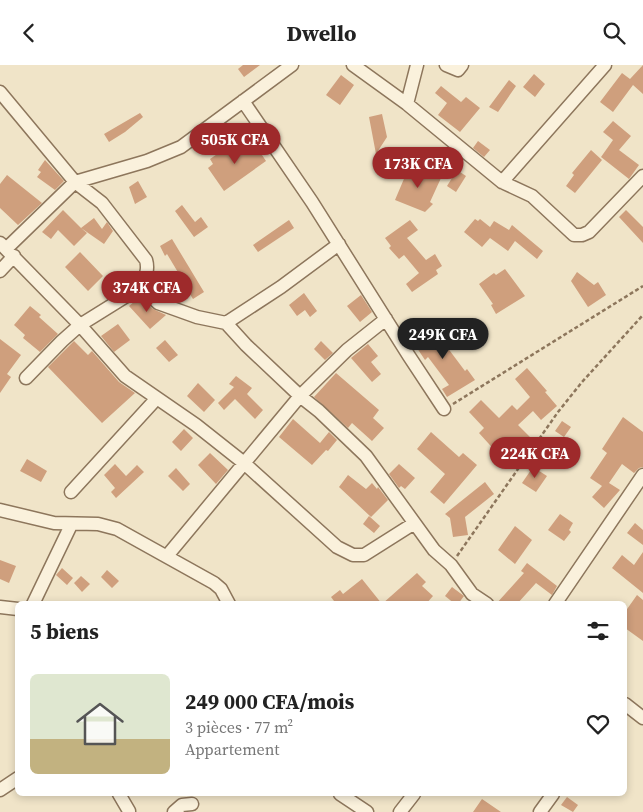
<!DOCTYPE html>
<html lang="fr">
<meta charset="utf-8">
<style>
:root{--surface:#fff;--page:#f6f6f6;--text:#222;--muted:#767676;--accent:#9e2a2b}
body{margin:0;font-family:"Source Serif 4",serif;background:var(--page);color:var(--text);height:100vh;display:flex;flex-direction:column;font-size:19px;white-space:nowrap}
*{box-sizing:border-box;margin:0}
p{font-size:16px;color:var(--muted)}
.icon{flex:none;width:28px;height:28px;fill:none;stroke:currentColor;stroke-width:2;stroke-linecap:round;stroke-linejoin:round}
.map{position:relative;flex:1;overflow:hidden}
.details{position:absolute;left:15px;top:536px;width:612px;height:195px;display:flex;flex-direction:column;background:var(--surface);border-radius:8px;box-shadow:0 2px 8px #0003}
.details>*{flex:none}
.price{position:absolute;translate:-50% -42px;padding:0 11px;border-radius:18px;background:var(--accent);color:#fff;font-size:16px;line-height:32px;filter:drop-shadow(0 1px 2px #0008)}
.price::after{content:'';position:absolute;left:50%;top:30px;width:15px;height:11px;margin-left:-8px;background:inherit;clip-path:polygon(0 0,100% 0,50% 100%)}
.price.current{background:#222;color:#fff}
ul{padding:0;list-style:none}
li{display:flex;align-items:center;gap:15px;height:125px;padding:0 15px}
li span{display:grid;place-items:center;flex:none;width:140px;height:100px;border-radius:8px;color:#555}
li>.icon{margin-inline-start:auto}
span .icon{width:60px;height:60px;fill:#fffc;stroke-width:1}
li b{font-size:21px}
h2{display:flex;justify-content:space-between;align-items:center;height:60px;padding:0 15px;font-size:21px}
header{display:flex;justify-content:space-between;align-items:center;height:65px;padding:0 15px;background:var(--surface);font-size:22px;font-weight:700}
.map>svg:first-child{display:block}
.building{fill:#cf9f7d}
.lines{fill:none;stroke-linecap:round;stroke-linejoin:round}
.street-casing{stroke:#8d765c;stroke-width:15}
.path{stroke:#8d765c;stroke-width:2.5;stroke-dasharray:4 2.5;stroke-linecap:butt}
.street{stroke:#faf1dc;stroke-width:12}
</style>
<header><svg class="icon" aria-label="back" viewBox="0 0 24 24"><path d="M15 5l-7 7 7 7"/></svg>Dwello<svg class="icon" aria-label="search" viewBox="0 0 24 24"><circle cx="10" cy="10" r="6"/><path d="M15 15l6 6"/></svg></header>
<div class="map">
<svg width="643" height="747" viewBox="0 0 643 747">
<rect width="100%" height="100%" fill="#f0e4c8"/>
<!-- building -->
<path class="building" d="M243,0h17l-16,12 -6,-8z
M643,0v29l-10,-9 -20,27 -13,-10 22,-29 8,6z
M534,9l11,10 -10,13 -12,-10z
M341,10l13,10 -14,20 -14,-10z
M509,15l7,6 -18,26 -9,-5z
M441,21l20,16 5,-5 14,11 -20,24 -22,-17 9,-12 -12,-10z
M140,48l3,4 -18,15 -16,10 -5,-8z
M382,49l5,23 -11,17 -7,-37z
M613,56l18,15 -12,14 20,15 -10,14 -28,-22 12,-17 -10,-8z
M478,76l12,9 -6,7 -11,-9z
M242,80l5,7 9,-6 10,15 -42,30 -16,-23 5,-4 -3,-5 16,-11 4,5z
M591,85l11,10 -27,33 -9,-7 8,-11 -2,-2z
M45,95l19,21 -9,9 -18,-13 4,-5 -3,-2z
M415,100l26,13 -11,24 3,2 -8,8 -30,-12 14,-33 4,2z
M457,105l9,6 -10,16 -9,-6z
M7,110l35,28 -24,22 -18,-17v-24z
M138,116l9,16 -12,7 -6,-17z
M182,140l13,17 6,-5 7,10 -14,10 -19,-26z
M63,145l18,18 13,-10 8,11 5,-7 6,9 -9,13 -23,-16 6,5 -13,13 -16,-16 -7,9 -9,-7z
M626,145l17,17v16l-24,-26z
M475,154l3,2 2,-2 10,8 4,-6 15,9 3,-5 31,26 -6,8 -22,-18 -7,10 -18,-13 -8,9 -18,-15z
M289,155l5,8 -36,24 -5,-7z
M410,155l8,10 -11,8 19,22 9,-6 7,12 -6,4 2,4 -26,18 -6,-8 13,-11 -15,-18 -5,4 -10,-11 2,-2 -6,-8z
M172,174l32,53 -11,7 -5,-8 -13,9 -13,-4 -4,-4 15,-11 -1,-2 7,-5 -12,-20 -2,2 -5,-10z
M80,187l23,24 -15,15 -23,-24z
M505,204l20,27 -29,18 -5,-9 2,-1 -14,-20 15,-11 2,2z
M577,207l17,13 4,-3 8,13 -18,12 -17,-26z
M304,228l13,18 -7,6 -5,-7 -8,6 -8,-11z
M361,230l11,17 -12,10 -13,-16z
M140,232l13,12 13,6 -16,14 -21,-23z
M30,241l11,9 -2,2 19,17 -18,18 -17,-14 2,-3 -11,-10z
M118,259l12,16 -16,12 -13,-16z
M434,259l12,17 -2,2 21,28 2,-2 8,11 -28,17 -5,-8 7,-4 -21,-28 -3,3 -12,-18 7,-6 -1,-2z
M0,274l21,16 -14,19 4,3 -11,16z
M165,275l13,15 -9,7 -13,-14z
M74,276l14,14 4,-4 27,31 16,11 -33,30 -54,-56z
M321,276l12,12 -8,7 -11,-11z
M368,279l10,12 -7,6 10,12 -9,8 -21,-24z
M527,303l20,23 -2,1 12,14 -16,14 -8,-9 -15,14 12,12 -7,8 -8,-8 -17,17 -19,-21 5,-5 -15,-16 12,-12 18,18 13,-13 5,5 13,-13 -15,-18z
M336,308l43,37 -6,8 11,10 -12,13 -20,-18 -4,5 -34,-31z
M236,311l16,12 -5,6 16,16 -8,9 -20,-20 -11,11 -6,-7 16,-16 -5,-3z
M198,318l17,17 -11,12 -17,-16z
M623,352l20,15v35l-4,1 -5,5 -12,-9 -13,19 11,7 -16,18 -12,-11 10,-11 -12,-8 17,-25 -5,-4z
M293,354l27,24 9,-11 8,8 -9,11 -2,-1 -14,15 -33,-28z
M562,356l9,6 -7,10 -9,-6z
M184,364l9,9 -12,13 -9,-9z
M431,367l28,25 4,-4 14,12 -33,39 -14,-12 15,-18 -28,-25z
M210,388l18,17 -12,14 -18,-19z
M27,394l20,12 -6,11 -21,-11z
M115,399l11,12 11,-11 7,7 -28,26 -5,-6 4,-4 -11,-13z
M399,399l16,14 -10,11 -4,-3 -2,2 -10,-14z
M533,402l14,9 -11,16 -14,-9z
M176,403l14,16 -7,7 -15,-15z
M348,410l18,14 6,-6 5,6 1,-2 10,13 -17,17 -32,-30z
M485,417l9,12 -29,23 3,18 -15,2 -3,-19 -5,-4z
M560,449l13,9 -4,7 2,2 -7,9 -16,-11z
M369,451l11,10 -6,7 -11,-9z
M635,458l8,7v15l-16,-12z
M515,461l17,14 -17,24 -17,-14z
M643,487v41l-31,-25 10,-13 12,10z
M0,495l16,6 -7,17 -9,-4z
M527,498l30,23 -5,9 -16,-12 -19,21h-21l28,-31 -3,-2z
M62,503l11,10 -6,7 -11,-10z
M107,505l12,11 -7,7 -11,-11z
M417,508l9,9 -4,4 11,10 -7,8h-44z
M81,511l9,8 -8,8 -8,-9z
M362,514l20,25h-51l3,-3 -3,-4 9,-7 3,4z
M452,522l12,9 -6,8h-3l-10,-8z
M637,530l6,5v41l-18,-13v-16z
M567,732l11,8 -5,7 -12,-7z
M482,734l19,13h-28z"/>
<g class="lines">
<!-- street casing -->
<g class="street-casing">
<path id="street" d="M353,0l54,39 95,78 30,14 42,39h8l7,-3 54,-56
M446,0l12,5 4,-5
M0,27l75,90 27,21 44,57c3,10 -1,17 -5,27
M243,36l69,101 97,154 35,53
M407,39l10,-39
M502,117l103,-117
M0,178l80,82 61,-38 17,16 39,14 29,6 20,22 54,51 19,15 47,45 68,94 17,15 21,29 15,10
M7,183l68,-66 72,-21 34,-14 111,-82
M0,206l14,-15
M226,258l55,-36 58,-43
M26,313l36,-37 18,-16 45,51 71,49 48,38 93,84 16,8h11l49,-31
M71,427l86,-94
M0,445l54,13 44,1 19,5 97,54 7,6 8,15
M167,491l133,-160 47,-46 39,-31
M33,539l38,-79
M555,539l88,-129
M0,542l18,2
M625,639l18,14
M0,725l18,-12
M119,729l10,17
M340,729l27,18
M174,747l8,-7 10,-1
M400,747l14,-18
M540,747l13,-18"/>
</g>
<!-- path -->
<path class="path" d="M453,339l190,-118
M457,491l101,-144 24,-30 61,-67"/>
<!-- street -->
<use href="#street" class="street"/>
</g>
</svg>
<b class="price" style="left:235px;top:100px">505K CFA</b>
<b class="price" style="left:418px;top:124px">173K CFA</b>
<b class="price" style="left:147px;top:248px">374K CFA</b>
<b class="price current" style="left:443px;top:295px">249K CFA</b>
<b class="price" style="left:535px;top:414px">224K CFA</b>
<section class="details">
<h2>5 biens<svg class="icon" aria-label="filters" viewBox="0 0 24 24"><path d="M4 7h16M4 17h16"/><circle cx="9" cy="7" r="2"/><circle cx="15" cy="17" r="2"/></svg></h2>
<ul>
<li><span style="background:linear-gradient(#dfe7d0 65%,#c2b280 0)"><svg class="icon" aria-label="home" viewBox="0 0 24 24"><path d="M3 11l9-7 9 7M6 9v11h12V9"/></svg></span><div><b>249 000 CFA/mois</b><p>3 pièces · 77 m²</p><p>Appartement</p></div><svg class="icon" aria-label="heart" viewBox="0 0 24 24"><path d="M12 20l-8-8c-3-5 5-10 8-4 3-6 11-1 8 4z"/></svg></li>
</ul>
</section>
</div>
